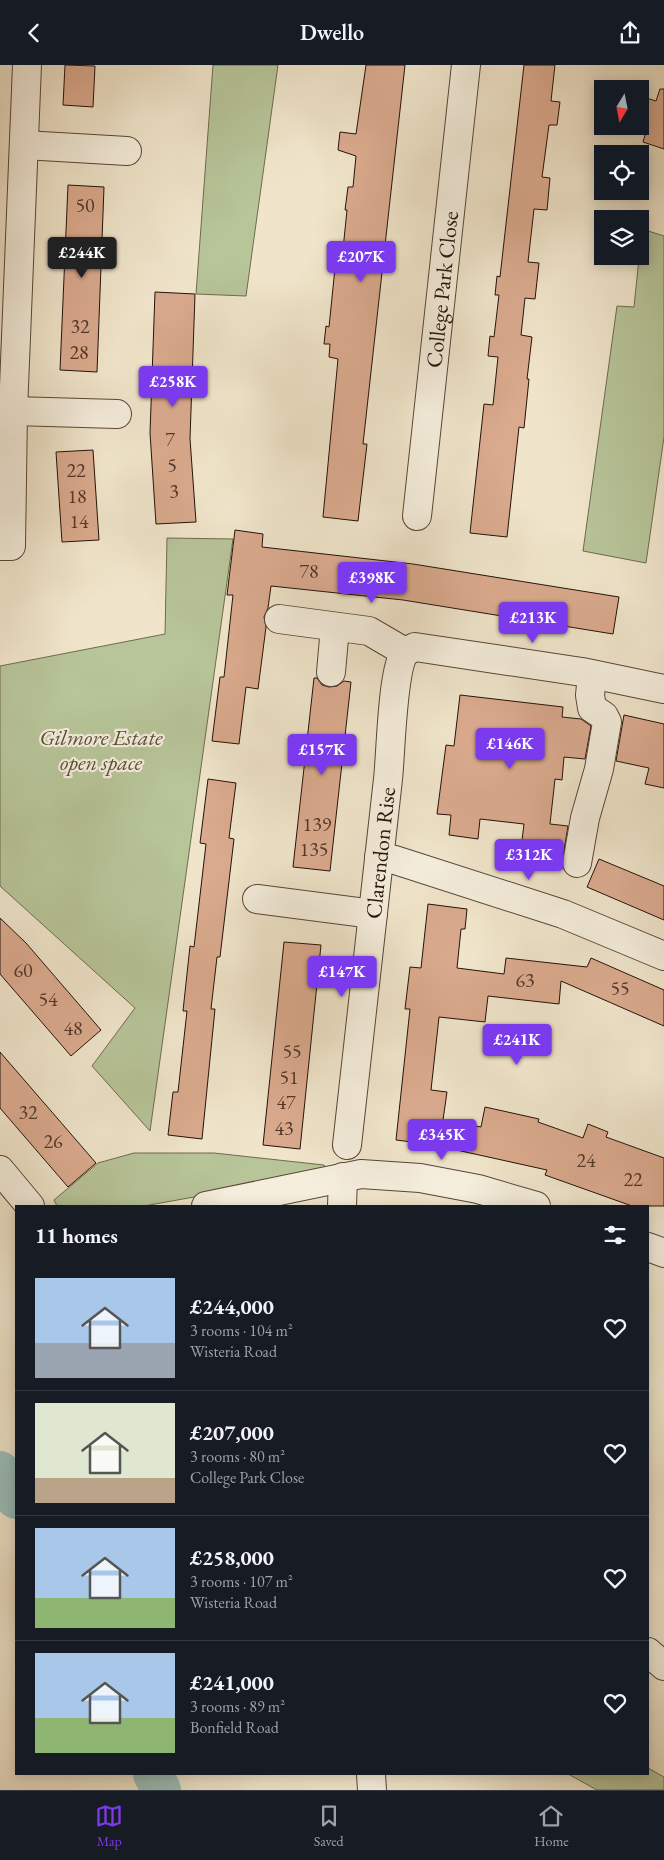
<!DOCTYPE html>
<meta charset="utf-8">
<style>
:root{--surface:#171b24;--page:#242831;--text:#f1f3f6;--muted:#9ea1a6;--line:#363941;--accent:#7c3aed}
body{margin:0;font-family:"EB Garamond",serif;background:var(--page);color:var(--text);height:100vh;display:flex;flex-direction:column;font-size:19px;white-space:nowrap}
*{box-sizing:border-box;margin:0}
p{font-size:16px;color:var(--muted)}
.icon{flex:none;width:28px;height:28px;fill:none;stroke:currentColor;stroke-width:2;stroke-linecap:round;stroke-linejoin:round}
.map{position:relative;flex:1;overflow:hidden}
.drawer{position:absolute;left:15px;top:1140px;width:634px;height:570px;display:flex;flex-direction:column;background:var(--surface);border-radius:0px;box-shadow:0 2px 12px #0003}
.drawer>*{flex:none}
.needle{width:32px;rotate:190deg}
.tools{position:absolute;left:594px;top:15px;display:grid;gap:10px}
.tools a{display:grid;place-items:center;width:55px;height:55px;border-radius:0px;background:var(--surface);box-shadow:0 2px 12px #0003;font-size:25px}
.price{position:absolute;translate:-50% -42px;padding:0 11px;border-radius:5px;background:var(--accent);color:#fff;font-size:16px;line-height:32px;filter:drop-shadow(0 1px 2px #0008)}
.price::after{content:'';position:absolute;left:50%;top:30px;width:15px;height:11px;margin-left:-8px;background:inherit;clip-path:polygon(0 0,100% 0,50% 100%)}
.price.active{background:#222;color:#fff}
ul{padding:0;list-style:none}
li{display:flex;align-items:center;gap:15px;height:125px;padding:0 20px}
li+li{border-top:1px solid var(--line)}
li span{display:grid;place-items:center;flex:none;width:140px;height:100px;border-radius:0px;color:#555}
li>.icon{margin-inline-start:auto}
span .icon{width:60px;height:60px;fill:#fffc;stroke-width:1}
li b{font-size:21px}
h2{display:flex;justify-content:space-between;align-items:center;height:60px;padding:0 20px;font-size:21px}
header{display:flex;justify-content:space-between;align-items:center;height:65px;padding:0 20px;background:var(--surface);font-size:22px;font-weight:600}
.tabs{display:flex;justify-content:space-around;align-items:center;height:70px;border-top:1px solid var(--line);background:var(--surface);font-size:14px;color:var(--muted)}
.tabs a{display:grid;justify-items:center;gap:2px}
.tabs .active{color:var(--accent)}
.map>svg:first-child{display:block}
.green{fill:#b7c599;stroke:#6e6b51}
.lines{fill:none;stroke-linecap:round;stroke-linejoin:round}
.river{stroke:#9abfba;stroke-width:40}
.building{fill:#daaa8e;stroke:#241109}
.minor-casing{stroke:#57463a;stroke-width:30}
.minor{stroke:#f5eedd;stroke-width:28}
.labels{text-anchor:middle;stroke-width:4.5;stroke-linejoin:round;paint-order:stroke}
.number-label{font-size:20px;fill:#52372a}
.street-label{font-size:22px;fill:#241109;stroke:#f5eedd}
.park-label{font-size:22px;font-style:italic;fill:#57503b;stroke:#f5eedd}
</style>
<header><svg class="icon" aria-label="back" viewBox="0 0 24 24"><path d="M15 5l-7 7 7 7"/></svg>Dwello<svg class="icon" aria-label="share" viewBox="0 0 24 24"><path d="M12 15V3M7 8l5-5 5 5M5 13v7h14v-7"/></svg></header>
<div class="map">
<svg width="664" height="1725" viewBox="0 0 664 1725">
<rect width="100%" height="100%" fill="#f0e5cb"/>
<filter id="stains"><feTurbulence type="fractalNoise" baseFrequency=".004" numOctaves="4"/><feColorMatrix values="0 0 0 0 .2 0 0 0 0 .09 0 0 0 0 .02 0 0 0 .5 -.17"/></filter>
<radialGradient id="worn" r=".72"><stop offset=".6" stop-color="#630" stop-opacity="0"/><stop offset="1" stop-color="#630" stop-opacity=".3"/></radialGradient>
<!-- green -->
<path class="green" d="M213,0h65l-32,231 -50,-2z
M642,164l22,7v201l-18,126 -63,-12 34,-245 17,1z
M167,473l66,1 -83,592 -58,-65 43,-58 -135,-122v-220l165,-32z
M134,1088h80l110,12 4,8 -184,33h-87l-3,-6 44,-37z
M648,1703l16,9v13h-67l-29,-16h80z"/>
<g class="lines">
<!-- river -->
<path class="river" d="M0,1406l16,28
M153,1709l8,16"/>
</g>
<!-- building -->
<path class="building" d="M65,0l30,1 -2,41 -30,-2z
M366,0h39l-42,379h4l-9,77 -35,-4 15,-158 -9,-2 1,-13h-6l2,-18 3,1 6,-59 6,1 6,-59h-2l3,-23h5l3,-31 -18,-6 2,-18 16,2z
M524,0h31l-4,36 9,1 -3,23h-8l-7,52 8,1 -3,32 -13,-1 -6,53 11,1 -4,36 -10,-1 -4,37 11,2 -5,42h2l-5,49 -5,-1 -12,110 -37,-4 14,-129 9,1 5,-48 -10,-1 2,-20 4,1 5,-42h-4l2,-19 3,1z
M660,24h4v60l-21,-7 2,-7 -5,-2v-37l16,5z
M68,120l36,2 -7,185 -37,-2z
M155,227l40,2 -5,145 6,83 -40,2 -6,-91z
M93,385l6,90 -37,2 -6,-90z
M235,465l28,4 -1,13 151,17 206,33 -6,37 -210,-34 -132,-14 -3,22 -4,9 2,10 -8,62 -12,-2 -7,57 -27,-3 8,-64h4l9,-82h-6z
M314,613h3l5,7 7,2 8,-1 7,-5 7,1 -21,189 -37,-4z
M460,630l103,12 -1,10 19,2 10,7 -6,33 -21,-2 -2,23 -7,-1 -5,45 18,2 -6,36 -42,-5 4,-33 -44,-5 -2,20 -29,-4 2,-20 -14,-1 9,-69 8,1z
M624,650l40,9v64l-19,-4 4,-16 -33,-7z
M208,714l28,4 -7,55 5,1 -14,118h-3l-6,52h4l-13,130 -34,-4 5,-43h5l9,-81h-4l7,-65 4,1 12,-103 -6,-1z
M599,794l65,27v34l-77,-33z
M428,839l39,5 -2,20h-4l-4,39 47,6 2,-16 81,9 4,-9 73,32v36l-103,-45 -2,23 -71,-8 -3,26 -46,-5 -8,73 16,2 -4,28 38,7 4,-20 54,12 -1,3 45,16 5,-14 20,8 -2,5 58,21v48h-32l-87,-31 2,-5 -95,-21v-2l-56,-7 14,-131h-5l5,-42 11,1z
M0,853l26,25 75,87 -30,26 -71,-82z
M284,877l37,3 -21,204 -37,-4z
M0,987l96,111 -28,24 -68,-79z"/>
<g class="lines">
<!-- minor casing -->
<g class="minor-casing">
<g id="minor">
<path d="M24,80l103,6"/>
<path d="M0,349l13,-3 104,3"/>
<path id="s1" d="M417,451l49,-451"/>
<path d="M0,481h11l2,-135 14,-346"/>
<path d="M279,554l90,12 36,21"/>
<path d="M405,587l10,-5 167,25 82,17"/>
<path d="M331,607l4,-45"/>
<path d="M379,792l16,3 168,54 101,42"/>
<path d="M577,798l8,-45 14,-49 8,-47 -3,-6 -12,-8 -2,-13 2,-20"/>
<path d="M257,834l116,15"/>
<path id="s2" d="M347,1080c13,-122 28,-244 41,-366 3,-27 4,-109 17,-127"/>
<path d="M0,1105l30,36"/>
<path d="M206,1141l155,-32 59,4 58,11 58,17"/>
<path d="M342,1141l1,-29"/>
<path d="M648,1182l16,6"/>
<path d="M648,1587l16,14"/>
<path d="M371,1709l1,16"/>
</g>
</g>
<!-- minor -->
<use href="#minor" class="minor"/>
</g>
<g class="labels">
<!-- number labels -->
<g class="number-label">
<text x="85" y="147">50</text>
<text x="80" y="268">32</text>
<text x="79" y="294">28</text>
<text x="170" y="381">7</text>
<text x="172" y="407">5</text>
<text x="76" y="412">22</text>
<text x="174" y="433">3</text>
<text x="77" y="438">18</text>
<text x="79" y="463">14</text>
<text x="309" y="513">78</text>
<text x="317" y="766">139</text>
<text x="314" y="791">135</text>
<text x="23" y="912">60</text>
<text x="525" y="922">63</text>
<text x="620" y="930">55</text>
<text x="48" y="941">54</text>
<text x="73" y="970">48</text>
<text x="292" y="993">55</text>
<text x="289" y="1019">51</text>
<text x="286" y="1044">47</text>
<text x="28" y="1054">32</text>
<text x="284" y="1070">43</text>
<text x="53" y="1083">26</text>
<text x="586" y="1102">24</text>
<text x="633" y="1121">22</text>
</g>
<!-- street labels -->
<g class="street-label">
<text dy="8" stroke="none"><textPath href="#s1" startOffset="228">College Park Close</textPath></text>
<text dy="8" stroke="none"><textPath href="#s2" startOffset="294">Clarendon Rise</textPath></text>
</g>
<!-- park labels -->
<g class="park-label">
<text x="101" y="680">Gilmore Estate<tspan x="101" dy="25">open space</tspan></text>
</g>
</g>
<rect width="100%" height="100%" filter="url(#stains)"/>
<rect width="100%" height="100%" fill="url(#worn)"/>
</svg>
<div class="tools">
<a><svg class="needle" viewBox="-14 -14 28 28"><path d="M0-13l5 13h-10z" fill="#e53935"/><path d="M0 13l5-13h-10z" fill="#9ea1a6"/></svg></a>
<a><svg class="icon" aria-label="locate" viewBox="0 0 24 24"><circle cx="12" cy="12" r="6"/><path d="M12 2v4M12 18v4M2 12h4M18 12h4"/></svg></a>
<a><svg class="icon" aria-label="layers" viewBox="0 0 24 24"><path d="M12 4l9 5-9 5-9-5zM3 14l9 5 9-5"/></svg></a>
</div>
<b class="price active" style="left:82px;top:214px">£244K</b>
<b class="price" style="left:361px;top:218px">£207K</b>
<b class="price" style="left:173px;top:343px">£258K</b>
<b class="price" style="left:372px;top:539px">£398K</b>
<b class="price" style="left:533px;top:579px">£213K</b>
<b class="price" style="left:510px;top:705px">£146K</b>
<b class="price" style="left:322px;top:711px">£157K</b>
<b class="price" style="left:529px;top:816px">£312K</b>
<b class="price" style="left:342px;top:933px">£147K</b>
<b class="price" style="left:517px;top:1001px">£241K</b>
<b class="price" style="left:442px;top:1096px">£345K</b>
<section class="drawer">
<h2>11 homes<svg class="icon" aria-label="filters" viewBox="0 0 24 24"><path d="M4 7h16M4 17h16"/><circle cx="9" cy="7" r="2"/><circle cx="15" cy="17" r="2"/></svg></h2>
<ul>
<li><span style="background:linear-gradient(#a9c7e8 65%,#9aa5b1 0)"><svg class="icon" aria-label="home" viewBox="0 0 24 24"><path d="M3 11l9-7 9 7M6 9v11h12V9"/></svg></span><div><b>£244,000</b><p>3 rooms · 104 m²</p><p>Wisteria Road</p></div><svg class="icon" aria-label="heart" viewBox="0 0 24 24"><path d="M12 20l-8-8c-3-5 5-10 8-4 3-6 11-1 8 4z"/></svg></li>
<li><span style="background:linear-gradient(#dfe7d0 75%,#b9a48a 0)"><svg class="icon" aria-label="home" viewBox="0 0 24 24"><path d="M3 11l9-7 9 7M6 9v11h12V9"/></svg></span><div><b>£207,000</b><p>3 rooms · 80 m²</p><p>College Park Close</p></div><svg class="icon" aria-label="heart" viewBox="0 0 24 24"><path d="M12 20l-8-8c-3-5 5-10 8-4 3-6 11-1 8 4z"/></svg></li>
<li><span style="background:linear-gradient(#a9c7e8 70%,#8fb573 0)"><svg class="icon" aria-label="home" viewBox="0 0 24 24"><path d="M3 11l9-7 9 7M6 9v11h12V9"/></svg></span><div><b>£258,000</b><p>3 rooms · 107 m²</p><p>Wisteria Road</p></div><svg class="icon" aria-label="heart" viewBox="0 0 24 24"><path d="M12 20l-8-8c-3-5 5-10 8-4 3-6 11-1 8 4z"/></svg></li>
<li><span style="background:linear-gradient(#a9c7e8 65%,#8fb573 0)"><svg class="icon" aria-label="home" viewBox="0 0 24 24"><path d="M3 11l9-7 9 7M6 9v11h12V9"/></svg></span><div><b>£241,000</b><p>3 rooms · 89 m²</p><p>Bonfield Road</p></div><svg class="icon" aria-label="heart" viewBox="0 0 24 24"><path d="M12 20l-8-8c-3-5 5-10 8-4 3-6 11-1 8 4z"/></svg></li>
</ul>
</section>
</div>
<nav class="tabs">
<a class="active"><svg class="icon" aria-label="map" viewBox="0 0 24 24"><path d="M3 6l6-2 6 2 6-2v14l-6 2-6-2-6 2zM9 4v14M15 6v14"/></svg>Map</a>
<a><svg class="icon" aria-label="saved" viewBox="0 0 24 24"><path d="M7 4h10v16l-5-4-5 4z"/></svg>Saved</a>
<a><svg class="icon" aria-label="home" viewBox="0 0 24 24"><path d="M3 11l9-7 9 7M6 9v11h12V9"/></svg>Home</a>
</nav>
